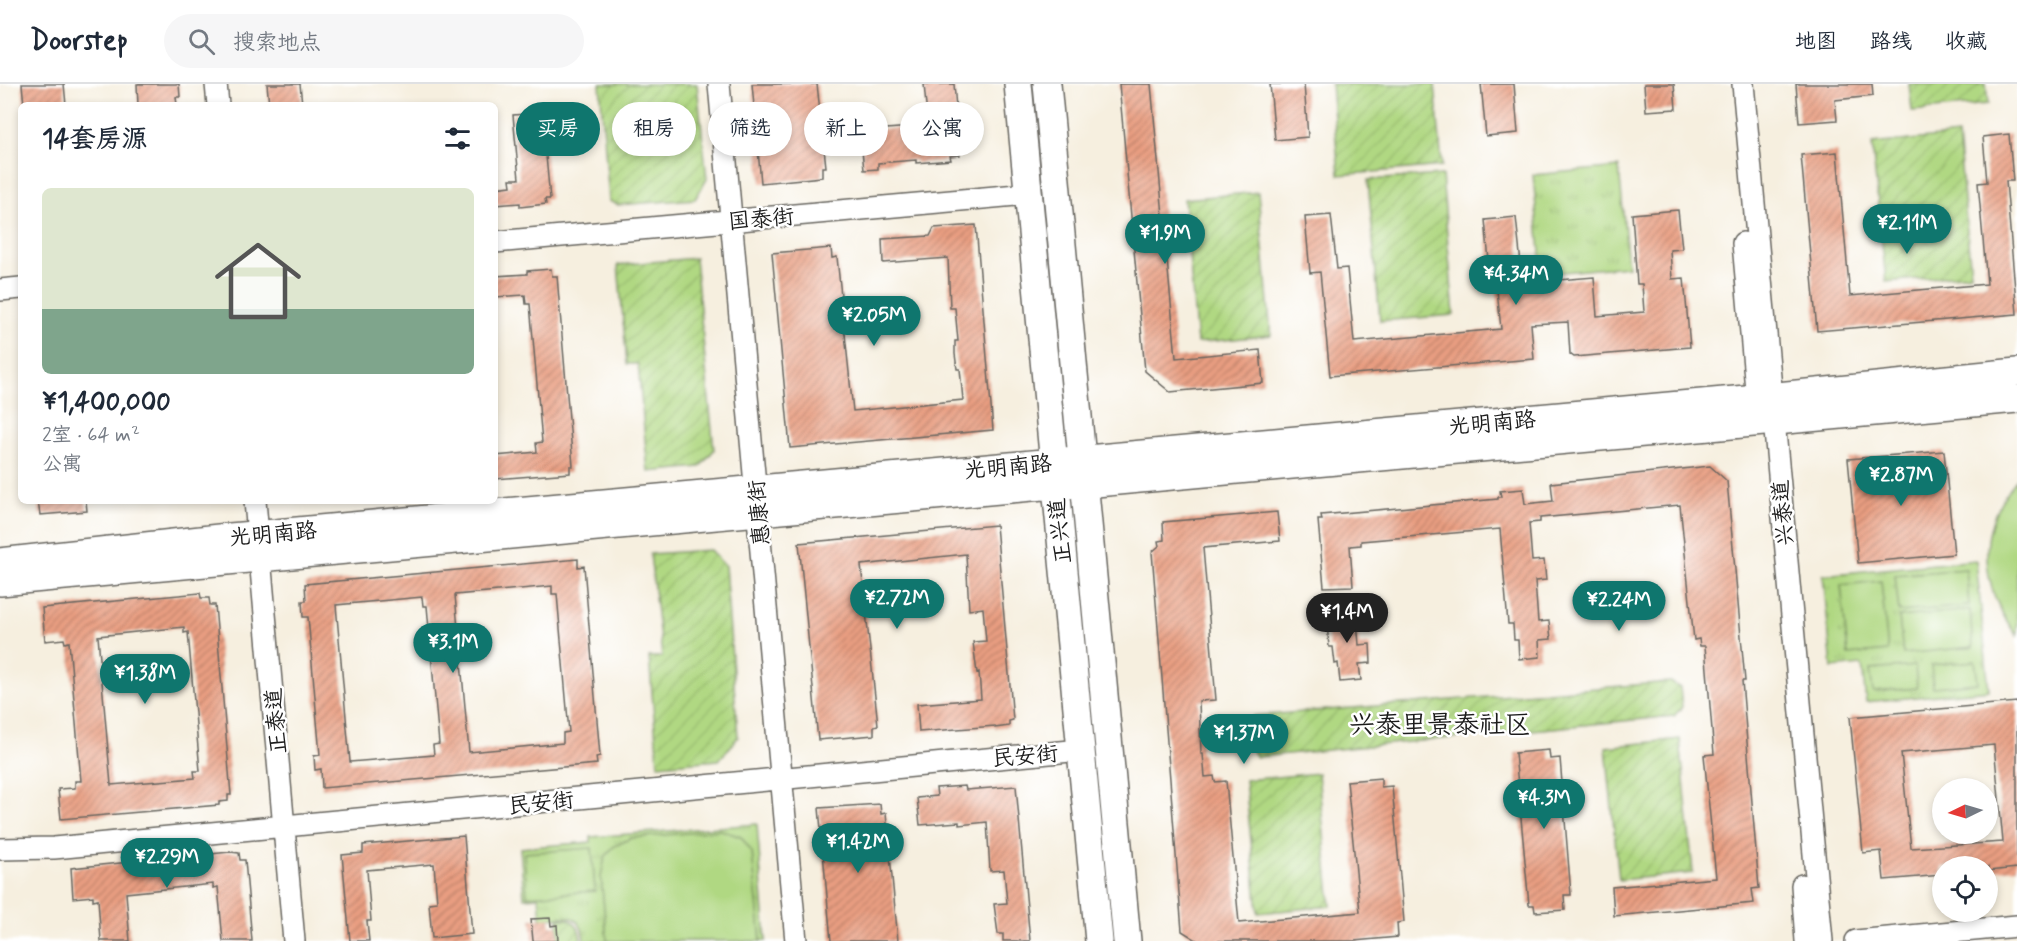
<!DOCTYPE html>
<html lang="zh">
<meta charset="utf-8">
<style>
:root{--surface:#fff;--page:#f6f6f7;--text:#1f2937;--muted:#747a83;--line:#e0e1e3;--accent:#0f766e}
body{margin:0;font-family:Mynerve,"LXGW WenKai TC",sans-serif;background:var(--page);color:var(--text);height:100vh;display:flex;flex-direction:column;font-size:22px;white-space:nowrap}
*{box-sizing:border-box;margin:0}
p{font-size:20px;color:var(--muted)}
.icon{flex:none;width:33px;height:33px;fill:none;stroke:currentColor;stroke-width:2;stroke-linecap:round;stroke-linejoin:round}
.map{position:relative;flex:1;overflow:hidden}
.sheet{position:absolute;left:18px;top:18px;width:480px;height:402px;display:flex;flex-direction:column;background:var(--surface);border-radius:9px;box-shadow:0 3px 9px #0003}
.sheet>*{flex:none}
.hud{position:absolute;left:516px;top:18px;width:570px;height:54px;display:flex;gap:12px}
.needle{width:39px;rotate:265deg}
.fabs{position:absolute;left:1932px;top:694px;display:grid;gap:12px}
.fabs a{display:grid;place-items:center;width:66px;height:66px;border-radius:50%;background:var(--surface);box-shadow:0 3px 9px #0003;font-size:30px}
.price{position:absolute;translate:-50% -51px;padding:0 14px;border-radius:21px;background:var(--accent);color:#fff;font-size:20px;line-height:39px;filter:drop-shadow(0 2px 3px #0008)}
.price::after{content:'';position:absolute;left:50%;top:36px;width:18px;height:14px;margin-left:-9px;background:inherit;clip-path:polygon(0 0,100% 0,50% 100%)}
.price.on{background:#222;color:#fff}
ul{padding:0;list-style:none}
li{display:grid;align-content:center;gap:12px;height:318px;padding:0 24px}
li+li{border-top:2px solid var(--line)}
li span{display:grid;place-items:center;height:186px;border-radius:9px;color:#555}
li>.icon{margin-inline-start:auto}
span .icon{width:108px;height:108px;fill:#fffc;stroke-width:1}
li b{font-size:26px}
h2{display:flex;justify-content:space-between;align-items:center;height:72px;padding:0 24px;font-size:26px}
.tag{padding:0 21px;border-radius:27px;background:var(--surface);box-shadow:0 3px 9px #0003;font-size:21px;line-height:54px}
.tag.on{background:var(--accent);color:#fff}
header{display:flex;align-items:center;gap:36px;box-sizing:border-box;height:84px;padding:0 30px;background:var(--surface);border-bottom:2px solid var(--line)}
header strong{font-size:28px}
nav{display:flex;gap:33px;margin-inline-start:auto;font-size:21px}
.search{width:420px;height:54px;background:var(--page);display:flex;align-items:center;gap:15px;box-sizing:border-box;padding:0 21px;border-radius:33px;color:var(--muted);font-size:22px}
.map>svg:first-child{display:block}
.park{fill:url(#park-tufts);stroke:#667a4f;stroke-width:1.5}
.garden{fill:url(#garden-furrows);stroke:#667a4f;stroke-width:1.5}
.pitch{fill:#b0d882;stroke:#667a4f;stroke-width:1.5}
.building{fill:url(#building-hatch);fill-rule:evenodd}
.lines{fill:none;stroke-linecap:round;stroke-linejoin:round}
.minor-casing{stroke:#686660;stroke-width:24}
.major-casing{stroke:#686660;stroke-width:30}
.minor{stroke:#fff;stroke-width:21}
.major{stroke:#fff;stroke-width:27}
.labels{text-anchor:middle;stroke-width:5;stroke-linejoin:round;paint-order:stroke}
.street-label{font-size:22px;fill:#1c1c1c;stroke:#fff}
.quarter-label{font-size:26px;fill:#1c1c1c;stroke:#fff}
</style>
<header>
<strong>Doorstep</strong>
<div class="search"><svg class="icon" aria-label="search" viewBox="0 0 24 24"><circle cx="10" cy="10" r="6"/><path d="M15 15l6 6"/></svg>搜索地点</div>
<nav><a>地图</a><a>路线</a><a>收藏</a></nav>
</header>
<div class="map">
<svg width="2017" height="857" viewBox="0 0 2017 857">
<defs>
<pattern id="park-tufts" width="24" height="20" patternUnits="userSpaceOnUse" patternTransform="scale(1.5)"><rect width="24" height="20" fill="#b0d882"/><path d="M3 7l-1-3M5 7V3M7 7l1-3M15 17l-1-3M17 17v-4M19 17l1-3" fill="none" stroke="#97b970"/></pattern>
<pattern id="garden-furrows" width="10" height="10" patternUnits="userSpaceOnUse" patternTransform="scale(1.5)"><rect width="10" height="10" fill="#b0d882"/><path d="M-1 1l2-2M0 10L10 0M9 11l2-2" fill="none" stroke="#97b970"/></pattern>
<pattern id="building-hatch" width="6" height="6" patternUnits="userSpaceOnUse" patternTransform="scale(1.5)"><rect width="6" height="6" fill="#e99e81"/><path d="M-1 1l2-2M0 6l6-6M5 7l2-2" fill="none" stroke="#bc8069"/></pattern>
</defs>
<rect width="100%" height="100%" fill="#fff"/>
<filter id="ink" filterUnits="userSpaceOnUse"><feTurbulence type="fractalNoise" baseFrequency=".0167" numOctaves="2"/><feDisplacementMap in="SourceGraphic" scale="12" xChannelSelector="R" yChannelSelector="G"/><feConvolveMatrix kernelMatrix="1 2 1 2 8 2 1 2 1" color-interpolation-filters="sRGB"/></filter>
<filter id="wash" filterUnits="userSpaceOnUse"><feTurbulence type="fractalNoise" baseFrequency=".008" numOctaves="4" result="noise"/><feDisplacementMap in="SourceGraphic" scale="24" xChannelSelector="R" yChannelSelector="G"/><feGaussianBlur stdDeviation="1.35" result="paint"/><feColorMatrix in="noise" values="0 0 0 0 0 0 0 0 0 0 0 0 0 0 0 0 0 1.4 0 .05"/><feComposite in="paint" operator="in"/></filter>
<g filter="url(#wash)">
<rect width="100%" height="100%" fill="#f6efdf"/>
<!-- park -->
<path class="park" d="M1619,83l9,99 -86,8 -9,-99z
M1976,476l13,130 -123,12 -4,-37 -30,3 -9,-93z
M757,740l9,117h-182c-3,-31 -18,-24 -43,-22l-2,-22 -15,1 -4,-50 71,-6v-5z"/>
<!-- garden -->
<path class="garden" d="M600,0h97l10,95 -12,20 -77,6 -9,-4z
M1331,0h104l7,82 -103,9z
M1909,0h77l2,20 -76,7z
M1958,51l13,139 -85,8 -14,-138z
M1442,91l12,140 -74,6 -12,-141z
M1258,108l13,143 -74,8 -13,-144z
M695,174l19,192 -14,17 -52,5 -10,-108h-11l-9,-99z
M710,466l15,16 13,171 -19,23 -61,5 -9,-108h13l-12,-103z
M1671,598l9,6 2,19 -8,9 -417,41c-12,-15 -11,-23 -4,-41z
M1680,655l13,134 -74,7 -13,-133z
M1318,689l13,133 -73,7 -13,-133z
M558,835h10c10,4 12,12 13,22h-22z"/>
<!-- pitch -->
<path class="pitch" d="M2017,395v157c-38,-50 -42,-108 0,-157z
M1966,485l3,37 -70,6 -4,-37z
M1881,497l7,70 -40,4 -7,-70z
M1970,526l3,37 -70,7 -4,-37z
M1975,577l3,22 -45,4 -2,-22z
M1915,582l2,22 -44,4 -3,-22z
M721,746l20,7 11,15 9,89h-154l-6,-65 4,-19 8,-10 18,-9z
M592,764l3,43 -68,5 -3,-43z"/>
<g id="blocks">
<!-- building -->
<path class="building" d="M22,0h42l2,21h-42z
M137,0h42l1,13h-4l1,8h-39z
M267,0h33l2,20 -33,1z
M752,0h65l9,83h-4v10l-61,6z
M924,0h30l6,71 -10,1 1,4 -35,3v-3l-38,3v6l-14,1 -4,-39 65,-5 -1,-9h3z
M1119,0h32l25,274 84,-8 3,33 -93,9 -25,-21z
M1270,0h34l4,53 -33,3z
M1481,0h33l4,49 -32,3z
M1644,0h30l2,25 -30,2z
M1796,0h76l1,12 -38,4 2,20 -38,3z
M542,29l8,86h-5l1,5 -26,3v-4l-25,2v-17l16,-2 -1,-7h9l-6,-64z
M2009,50l4,47h-7l11,133 -200,17 -16,-176 36,-3 13,144 137,-12 -9,-101 9,-1 -4,-45z
M1678,126l4,39 -12,1 2,29 12,-1 6,69 -116,10 -4,-3 -2,-32 -37,2 3,35 -204,17 -10,-104 -10,1 -5,-56 26,-2 6,54 10,-1 7,74 147,-13 -4,-39 -5,1 -7,-71 31,-3 7,66 71,-6 3,39 47,-4 -2,-28h-5l-5,-70z
M976,141l17,205 -203,18 -18,-195 59,-5 1,10 5,-1 16,154 110,-11 -3,-31h-3l-2,-15v-13h3l-3,-33h-5l-2,-50 -65,5 -1,-24 48,-3 4,-8z
M551,185l1,7h5l16,190h-3v7l-75,6v-23l42,-4 -1,-9 6,-1 -12,-138h-4l-1,-9 -30,2v-21l32,-2v-3z
M1944,367l10,103 -96,9 -10,-104z
M1710,382l17,15 18,200h-3l17,207 -7,1 2,14 -140,13 -2,-29 104,-9 -12,-123 10,-1 -9,-108h-5l-1,-7 -5,1 -14,-135 -140,13v4l-11,1 3,38 12,-1 2,20 -11,1 3,41 11,-1 2,18 -12,1 1,17 -21,2 -1,-19h-4l-1,-16h-5l-8,-95 -139,12v4l-11,1 3,40 -29,1 -6,-67h4l-1,-5 177,-16v-2h3l-1,-6 23,-2 2,15 28,-3 -2,-18z
M38,417h48l1,10 -47,4z
M1277,428l3,29 -77,7 13,152 -17,1 2,53h2l2,23 9,-1 1,6 11,-1 13,142 121,-11 -13,-131 34,-3v9l11,-1 12,136 -7,1 1,14 -44,4h-156l-16,-10 -30,-379 7,-6 -1,-5 6,-1 -1,-18z
M996,441l17,195 -4,1v5l-14,2v-2l-76,6 -2,-28 64,-5 -2,-27 -2,1 -4,-31 13,-1 -3,-33 -14,2 -3,-56 -105,11 17,160 -4,1v9l-56,5 -19,-197z
M578,475v8l6,-1 16,190 -4,1 1,7 -275,24 -1,-19 -6,1 -1,-14 6,-1 -12,-138h-5l-1,-16h4l-1,-17zM552,502v8h5l12,138 -6,1v10l-94,9 -14,-157zM422,513l1,9h4l12,138 -6,1 1,10 -84,7 -14,-157z
M200,509l1,5h8l1,7h5l16,190h-3v6l-9,1v3l-158,14 -3,-30 17,-1v-7h6l-12,-139 -4,1 -1,-4 -19,2 -3,-33zM184,543v6l4,-1 12,139h-6l1,7 -84,7 -13,-149z
M1356,524l3,37 11,-1 1,19 -12,1 2,16 -21,2 -2,-19 -3,1 -2,-17h-4l-3,-36z
M2017,618v166l-29,3v-4h-46v8l-58,5 -3,-29 -18,2 -13,-136zM1994,661l9,97 -92,6 -10,-95z
M1549,666l1,9 10,-1 11,137h-7l1,15 -30,2 -1,-7h-5l-14,-152z
M965,702l1,4 50,-4 14,155h-27v-7h-5l-4,-30 13,-1 -3,-33 -14,1 -3,-49 -28,3v-3l-39,3 -3,-27 20,-2 -1,-8z
M880,720l1,10 5,-1 12,128h-67l-12,-133z
M464,752l8,98 -40,4 -3,-35 8,-1 -3,-38 -67,6 4,51h-4l2,20h-19l-8,-86 21,-2v-8z
M230,768l9,1 1,7h5l7,81h-29l-5,-54 -5,1v-4l-87,9 4,48h-29l-3,-42 -5,1v-4l-20,2 -2,-30z
M550,834l1,8 6,-1 1,16h-25l-2,-22z"/>
</g>
</g>
<g filter="url(#ink)">
<use href="#blocks" fill-opacity="0" stroke="#686660" stroke-width="1.5"/>
<g class="lines">
<!-- minor casing -->
<g class="minor-casing">
<path id="minor" d="M216,0l2,21
M719,0l77,857
M1743,0l79,857
M495,158l533,-48
M1743,159l15,169
M0,206l21,-2
M255,417l39,440
M0,765l54,-1 1027,-98
M1802,801l4,56
M1856,857l161,-15"/>
</g>
<!-- major casing -->
<g class="major-casing">
<path id="major" d="M1018,0l81,857
M1047,0l80,857
M0,478l219,-24 1538,-140 260,-26
M0,498l1054,-97 31,-1 932,-85"/>
</g>
<!-- minor -->
<use href="#minor" class="minor"/>
<!-- major -->
<use href="#major" class="major"/>
</g>
</g>
<g class="labels">
<!-- street labels -->
<g class="street-label">
<text transform="translate(761 134) rotate(-5)" y="8">国泰街</text>
<text transform="translate(1492 338) rotate(-5)" y="8">光明南路</text>
<text transform="translate(1008 382) rotate(-5)" y="8">光明南路</text>
<text transform="translate(758 429) rotate(-95)" y="8">惠康街</text>
<text transform="translate(1782 429) rotate(-95)" y="8">兴泰道</text>
<text transform="translate(1059 447) rotate(-96)" y="8">正兴道</text>
<text transform="translate(273 449) rotate(-5)" y="8">光明南路</text>
<text transform="translate(275 637) rotate(-95)" y="8">正泰道</text>
<text transform="translate(1025 671) rotate(-5)" y="8">民安街</text>
<text transform="translate(541 718) rotate(-6)" y="8">民安街</text>
</g>
<!-- quarter labels -->
<g class="quarter-label">
<text x="1440" y="649">兴泰里景泰社区</text>
</g>
</g>
</svg>
<div class="fabs">
<a><svg class="needle" viewBox="-14 -14 28 28"><path d="M0-13l5 13h-10z" fill="#e53935"/><path d="M0 13l5-13h-10z" fill="#747a83"/></svg></a>
<a><svg class="icon" aria-label="locate" viewBox="0 0 24 24"><circle cx="12" cy="12" r="6"/><path d="M12 2v4M12 18v4M2 12h4M18 12h4"/></svg></a>
</div>
<b class="price" style="left:1907px;top:171px">¥2.11M</b>
<b class="price" style="left:1165px;top:181px">¥1.9M</b>
<b class="price" style="left:1516px;top:222px">¥4.34M</b>
<b class="price" style="left:874px;top:263px">¥2.05M</b>
<b class="price" style="left:1901px;top:423px">¥2.87M</b>
<b class="price" style="left:897px;top:546px">¥2.72M</b>
<b class="price" style="left:1619px;top:548px">¥2.24M</b>
<b class="price on" style="left:1347px;top:560px">¥1.4M</b>
<b class="price" style="left:453px;top:590px">¥3.1M</b>
<b class="price" style="left:145px;top:621px">¥1.38M</b>
<b class="price" style="left:1244px;top:681px">¥1.37M</b>
<b class="price" style="left:1544px;top:746px">¥4.3M</b>
<b class="price" style="left:858px;top:790px">¥1.42M</b>
<b class="price" style="left:167px;top:805px">¥2.29M</b>
<div class="hud">
<a class="tag on">买房</a>
<a class="tag">租房</a>
<a class="tag">筛选</a>
<a class="tag">新上</a>
<a class="tag">公寓</a>
</div>
<section class="sheet">
<h2>14套房源<svg class="icon" aria-label="filters" viewBox="0 0 24 24"><path d="M4 7h16M4 17h16"/><circle cx="9" cy="7" r="2"/><circle cx="15" cy="17" r="2"/></svg></h2>
<ul>
<li><span style="background:linear-gradient(#dfe7d0 65%,#7fa58c 0)"><svg class="icon" aria-label="home" viewBox="0 0 24 24"><path d="M3 11l9-7 9 7M6 9v11h12V9"/></svg></span><div><b>¥1,400,000</b><p>2室 · 64 m²</p><p>公寓</p></div></li>
</ul>
</section>
</div>
